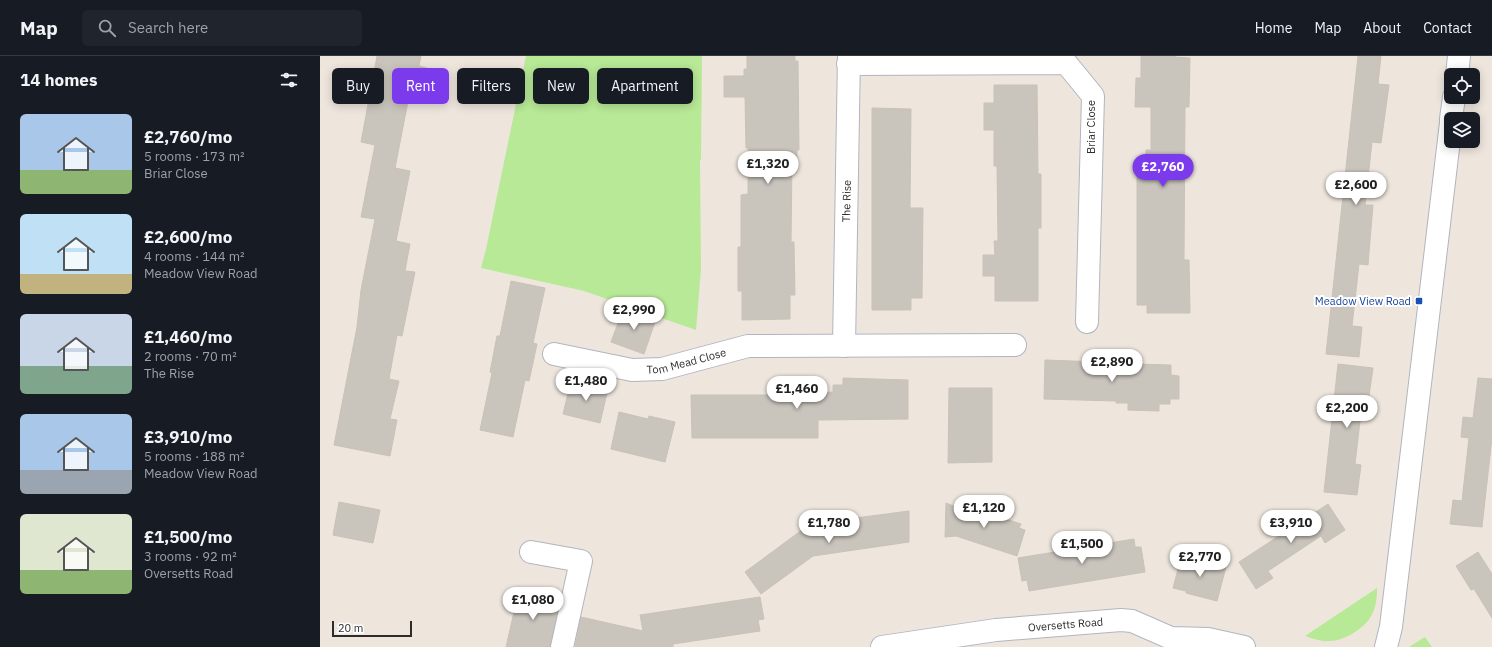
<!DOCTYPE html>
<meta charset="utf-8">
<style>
:root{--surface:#171b24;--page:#20242c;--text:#f1f3f6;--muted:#9ea1a6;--line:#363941;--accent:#7c3aed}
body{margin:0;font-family:"IBM Plex Sans",sans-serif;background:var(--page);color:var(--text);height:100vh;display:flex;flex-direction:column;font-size:15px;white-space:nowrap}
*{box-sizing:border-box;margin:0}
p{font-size:13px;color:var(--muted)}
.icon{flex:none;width:22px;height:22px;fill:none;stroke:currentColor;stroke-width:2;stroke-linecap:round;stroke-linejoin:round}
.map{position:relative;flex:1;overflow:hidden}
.details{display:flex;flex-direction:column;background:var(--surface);width:320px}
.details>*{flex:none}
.banner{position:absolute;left:12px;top:12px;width:380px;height:36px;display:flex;gap:8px}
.buttons{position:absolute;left:1124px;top:12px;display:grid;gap:8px}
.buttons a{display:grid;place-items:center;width:36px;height:36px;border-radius:6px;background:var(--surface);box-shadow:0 2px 10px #0003;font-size:20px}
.scale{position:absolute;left:12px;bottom:10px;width:80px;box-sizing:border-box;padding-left:4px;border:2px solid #2c2c2c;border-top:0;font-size:11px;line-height:14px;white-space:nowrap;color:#2c2c2c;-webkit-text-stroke:3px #fff;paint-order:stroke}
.price{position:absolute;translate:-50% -34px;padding:0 9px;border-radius:14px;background:#fff;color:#222;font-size:13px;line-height:26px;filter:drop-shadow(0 1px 2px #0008)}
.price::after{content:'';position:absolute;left:50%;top:24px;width:12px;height:9px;margin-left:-6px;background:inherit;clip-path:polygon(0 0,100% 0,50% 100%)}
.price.on{background:var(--accent);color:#fff}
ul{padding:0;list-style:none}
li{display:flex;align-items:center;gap:12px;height:100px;padding:0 20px}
li span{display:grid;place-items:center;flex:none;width:112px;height:80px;border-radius:6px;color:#555}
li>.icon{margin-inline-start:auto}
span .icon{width:48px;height:48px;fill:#fffc;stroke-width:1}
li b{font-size:17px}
h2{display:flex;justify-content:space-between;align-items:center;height:48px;padding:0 20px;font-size:17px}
.tag{padding:0 14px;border-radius:6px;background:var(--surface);box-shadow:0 2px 10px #0003;font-size:14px;line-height:36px}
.tag.on{background:var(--accent);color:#fff}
header{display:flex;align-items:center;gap:24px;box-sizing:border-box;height:56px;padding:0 20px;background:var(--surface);border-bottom:1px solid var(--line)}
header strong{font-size:19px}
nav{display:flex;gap:22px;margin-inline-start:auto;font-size:14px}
.search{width:280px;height:36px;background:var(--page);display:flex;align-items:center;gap:10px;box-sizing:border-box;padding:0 14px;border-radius:6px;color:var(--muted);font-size:15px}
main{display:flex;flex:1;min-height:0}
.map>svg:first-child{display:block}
.green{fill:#b8e996}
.building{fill:#c9c4bc;stroke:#cac2b6}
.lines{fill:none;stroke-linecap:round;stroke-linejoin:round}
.minor-casing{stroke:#b1b5c0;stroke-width:24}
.minor{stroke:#fff;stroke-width:22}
.transit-dot{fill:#1a4fb4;stroke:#fff;stroke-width:1.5}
.labels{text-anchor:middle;stroke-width:4;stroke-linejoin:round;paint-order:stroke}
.street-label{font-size:11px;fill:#2c2c2c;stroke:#fff}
.transit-label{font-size:11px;fill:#164399;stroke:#fff;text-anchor:end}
</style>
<header>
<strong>Map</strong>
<div class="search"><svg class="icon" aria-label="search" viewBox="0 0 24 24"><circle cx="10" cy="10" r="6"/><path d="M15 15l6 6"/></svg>Search here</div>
<nav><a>Home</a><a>Map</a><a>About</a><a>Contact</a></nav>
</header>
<main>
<section class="details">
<h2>14 homes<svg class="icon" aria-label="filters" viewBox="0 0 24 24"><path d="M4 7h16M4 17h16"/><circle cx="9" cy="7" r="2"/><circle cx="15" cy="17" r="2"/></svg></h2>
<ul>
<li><span style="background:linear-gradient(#a9c7e8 70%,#8fb573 0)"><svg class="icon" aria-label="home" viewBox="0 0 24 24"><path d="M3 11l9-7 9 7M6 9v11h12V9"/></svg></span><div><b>£2,760/mo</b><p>5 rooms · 173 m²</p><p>Briar Close</p></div></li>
<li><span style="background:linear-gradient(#bfe0f5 75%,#c2b280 0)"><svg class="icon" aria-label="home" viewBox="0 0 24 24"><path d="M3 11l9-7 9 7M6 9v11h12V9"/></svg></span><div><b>£2,600/mo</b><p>4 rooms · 144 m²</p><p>Meadow View Road</p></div></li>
<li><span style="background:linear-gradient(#c9d6e8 65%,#7fa58c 0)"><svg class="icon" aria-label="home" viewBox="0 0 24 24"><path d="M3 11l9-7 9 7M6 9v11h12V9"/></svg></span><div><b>£1,460/mo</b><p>2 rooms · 70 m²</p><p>The Rise</p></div></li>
<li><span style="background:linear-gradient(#a9c7e8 70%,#9aa5b1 0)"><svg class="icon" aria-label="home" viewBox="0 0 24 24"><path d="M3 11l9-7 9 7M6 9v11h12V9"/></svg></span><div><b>£3,910/mo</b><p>5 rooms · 188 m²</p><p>Meadow View Road</p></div></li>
<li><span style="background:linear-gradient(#dfe7d0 70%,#8fb573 0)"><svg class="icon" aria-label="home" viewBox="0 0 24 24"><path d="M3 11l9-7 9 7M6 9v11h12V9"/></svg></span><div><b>£1,500/mo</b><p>3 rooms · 92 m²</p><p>Oversetts Road</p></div></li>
</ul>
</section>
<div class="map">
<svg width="1172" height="591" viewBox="0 0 1172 591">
<rect width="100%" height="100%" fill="#eee6dd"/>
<!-- green -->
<path class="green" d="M206,0h176l-1,103 -1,2 1,108 -5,61 -112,-39 -103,-23 5,-19z
M1057,532c0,10 -1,21 -7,30 -10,14 -30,25 -47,23 -6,-1 -12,-3 -18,-5z
M1105,581l7,10h-23z"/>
<!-- building -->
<path class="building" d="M57,0h44l-2,10 8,2 -3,20 -13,-2 -16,82 15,3 -14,70 14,3 -5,27 10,1 -13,64 -5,-1 -8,44 10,2 -9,38 7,1 -7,36 -56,-11 23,-118 4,-37 14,-71 -14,-2 14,-72 -14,-3z
M427,0h48v5h3l1,89h-2v9h-5l-1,83h3l1,53h-5v24l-48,1v-29h-4v-44h3v-52l7,-1v-46h-2l-1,-51h-21v-21h20v-7h3z
M821,0h34v1l15,1 -1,49h-4l-1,153h5l1,53h-43v-8h-10v-128h8l1,-27h5v-43h-16l1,-29h5z
M1038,0h23l-3,28 11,1 -8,58 -9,-1 -7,63h8l-5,60 -9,-1 -7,62 10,1 -3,30 -33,-3z
M674,29h43l1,89h3v54h-3v73h-43v-25h-12v-21h12l-1,-14h4l-1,-75h-3v-36h-10v-27h10z
M552,52l39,1 -1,99h13l-1,90h-11v12h-39z
M191,225l34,7 -12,55 4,1 -8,37 -4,-1 -12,57 -33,-7 12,-57 -2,-1 7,-36h3z
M304,251l32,12 -12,35 -33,-12z
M725,304l54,2v1l72,2v10l8,1v23h-9v5h-11v7l-31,-1v-7h-12v-2l-72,-2z
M1018,308l35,4 -4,28 -6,-1 -4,35 -4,34 6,1 -4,30 -33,-3z
M523,322l65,2v39l-90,1v18h-126l-1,-43h90l52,-3v-7h10z
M1158,322l14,1v59l-10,89 -32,-3 3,-24 9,1 7,-63 -8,-1 2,-20 10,1z
M251,325l37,8 -8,34 -37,-9z
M629,332h43v74l-44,1z
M299,356l29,7 1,-3 26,6 -10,40 -54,-13z
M19,446l41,8 -7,33 -40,-8z
M626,447l12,5 7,-2 56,18 -2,4 6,2 -8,26 -61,-20 -11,1z
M1008,448l17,26 -20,13 -4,-7 -53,35 5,7 -17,11 -17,-27z
M589,455v31l-96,14 -52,38 -16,-22 65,-48z
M814,483l1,8h6l4,25 -116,19 -2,-11 -5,1 -4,-23z
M1158,496l14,22v44l-18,-29 -3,1 -15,-24z
M861,502h9l36,9 -9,34 -31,-8v-2l-13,-3z
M199,534l41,10 -10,47h-44z
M440,541l4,22 -6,1 2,11 -87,13v3h-98l6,-30 62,14 -3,-16z"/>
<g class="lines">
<!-- minor casing -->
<g class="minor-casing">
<g id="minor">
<path d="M528,8l218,-1 27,33 -6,226"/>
<path d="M1137,19l2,-19"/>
<path d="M1131,63l3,-22"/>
<path id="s1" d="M524,290l5,-290"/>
<path id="s2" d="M234,298l78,16 30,-1 86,-23 267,-1"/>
<path d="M211,496l50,9 -19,86"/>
<path id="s3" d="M562,591l114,-17 125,-10 11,1 39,17 37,1 36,8"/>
<path d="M1066,591l5,-20 60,-504"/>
</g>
</g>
<!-- minor -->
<use href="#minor" class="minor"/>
</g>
<!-- markers -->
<rect class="transit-dot" x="1095" y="241" width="8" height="8" rx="2"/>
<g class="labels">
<!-- street labels -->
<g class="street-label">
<text transform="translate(771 71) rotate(-90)" y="4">Briar Close</text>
<text dy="4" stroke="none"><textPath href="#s1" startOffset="145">The Rise</textPath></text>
<text dy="4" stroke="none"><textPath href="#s2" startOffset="135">Tom Mead Close</textPath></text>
<text dy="4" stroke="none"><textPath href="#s3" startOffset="185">Oversetts Road</textPath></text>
</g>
<!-- transit labels -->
<g class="transit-label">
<text x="1091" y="249">Meadow View Road</text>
</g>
</g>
</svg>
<div class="buttons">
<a><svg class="icon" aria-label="locate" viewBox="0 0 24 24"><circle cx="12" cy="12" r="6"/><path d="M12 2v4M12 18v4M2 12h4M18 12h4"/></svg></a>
<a><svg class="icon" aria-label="layers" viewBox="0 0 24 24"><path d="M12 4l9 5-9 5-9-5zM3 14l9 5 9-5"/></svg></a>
</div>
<div class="scale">20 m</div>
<b class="price" style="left:448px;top:129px">£1,320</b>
<b class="price on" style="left:843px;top:132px">£2,760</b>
<b class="price" style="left:1036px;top:150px">£2,600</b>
<b class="price" style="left:314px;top:275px">£2,990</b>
<b class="price" style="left:792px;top:327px">£2,890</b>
<b class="price" style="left:266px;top:346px">£1,480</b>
<b class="price" style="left:477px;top:354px">£1,460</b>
<b class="price" style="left:1027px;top:373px">£2,200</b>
<b class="price" style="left:664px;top:473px">£1,120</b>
<b class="price" style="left:509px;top:488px">£1,780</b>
<b class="price" style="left:971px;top:488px">£3,910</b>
<b class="price" style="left:762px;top:509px">£1,500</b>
<b class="price" style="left:880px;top:522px">£2,770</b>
<b class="price" style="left:213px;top:565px">£1,080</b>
<div class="banner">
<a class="tag">Buy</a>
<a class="tag on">Rent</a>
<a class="tag">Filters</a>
<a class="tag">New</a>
<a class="tag">Apartment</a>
</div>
</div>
</main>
